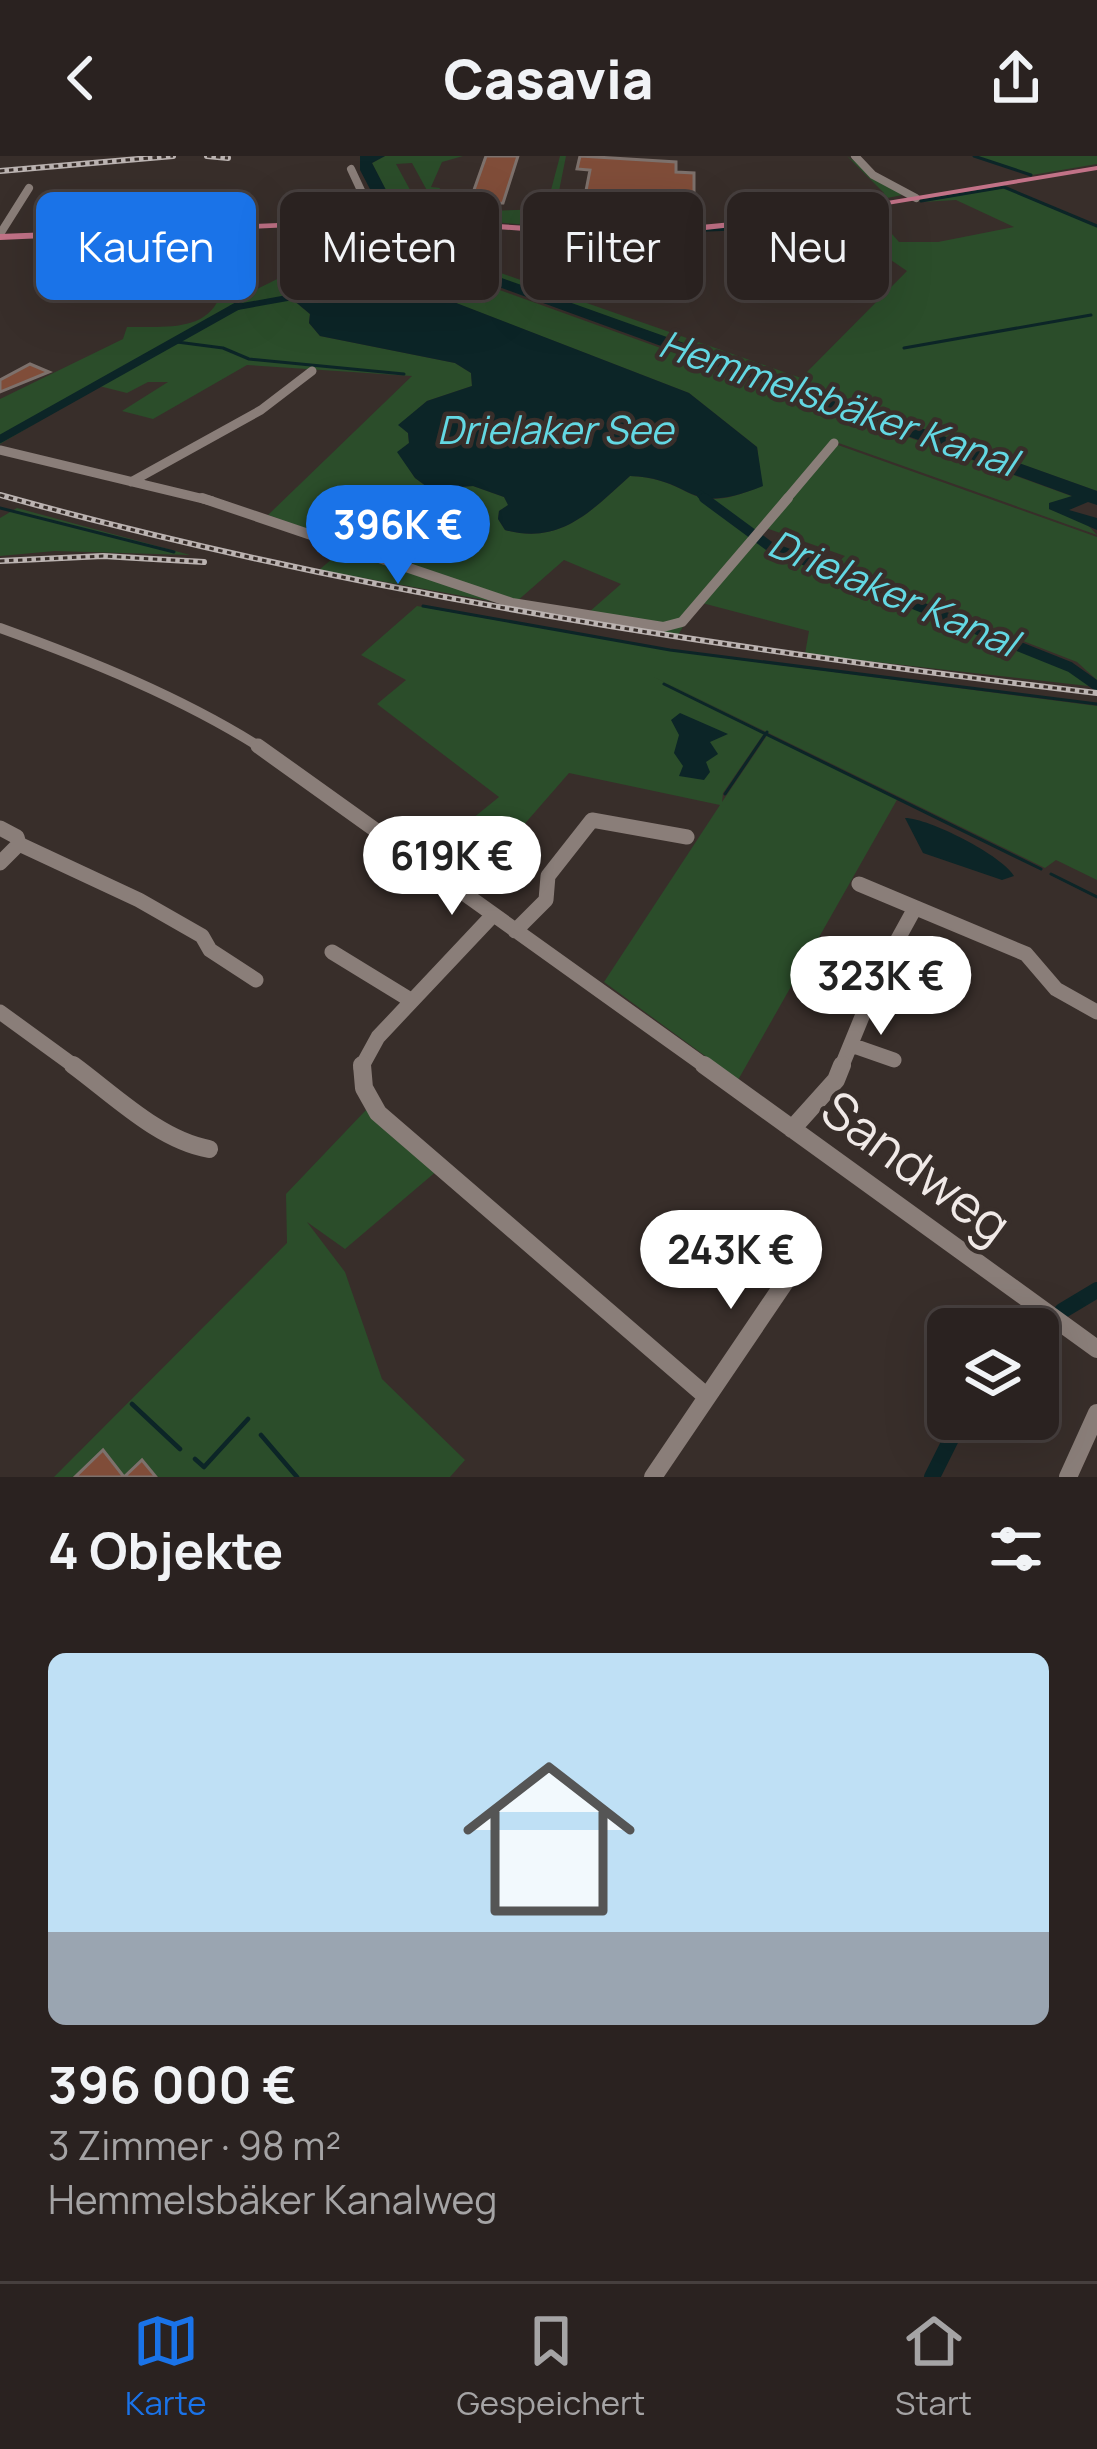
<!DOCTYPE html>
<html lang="de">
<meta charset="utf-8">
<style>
:root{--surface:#2a2220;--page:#362f2d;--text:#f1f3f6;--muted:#a5a4a5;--line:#463f3e;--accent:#1a73e8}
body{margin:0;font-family:Manrope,sans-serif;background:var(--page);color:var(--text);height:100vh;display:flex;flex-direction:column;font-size:45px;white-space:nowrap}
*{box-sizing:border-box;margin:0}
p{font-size:39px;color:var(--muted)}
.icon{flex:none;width:66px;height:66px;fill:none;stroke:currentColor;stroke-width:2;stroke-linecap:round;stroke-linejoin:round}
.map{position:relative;height:1321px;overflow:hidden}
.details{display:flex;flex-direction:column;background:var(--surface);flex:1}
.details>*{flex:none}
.top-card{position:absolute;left:36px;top:36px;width:1026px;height:108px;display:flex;gap:24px}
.controls{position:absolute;left:927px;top:1152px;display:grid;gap:24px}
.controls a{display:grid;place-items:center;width:132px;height:132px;border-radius:18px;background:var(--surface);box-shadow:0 12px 48px #0002,0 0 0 3px var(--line);font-size:60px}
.price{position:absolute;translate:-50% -102px;padding:0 27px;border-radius:42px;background:#fff;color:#222;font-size:39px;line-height:78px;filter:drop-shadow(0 3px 6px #0008)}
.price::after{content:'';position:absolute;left:50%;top:72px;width:36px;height:27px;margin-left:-18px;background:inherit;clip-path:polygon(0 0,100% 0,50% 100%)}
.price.on{background:var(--accent);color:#fff}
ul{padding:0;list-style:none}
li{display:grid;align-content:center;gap:24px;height:636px;padding:0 48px}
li+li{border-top:3px solid var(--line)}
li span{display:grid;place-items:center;height:372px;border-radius:18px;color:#555}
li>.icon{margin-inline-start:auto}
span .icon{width:216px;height:216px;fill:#fffc;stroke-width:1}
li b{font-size:51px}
h2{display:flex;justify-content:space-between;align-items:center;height:144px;padding:0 48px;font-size:51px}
.tag{padding:0 42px;border-radius:18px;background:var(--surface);box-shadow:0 12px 48px #0002,0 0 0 3px var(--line);font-size:42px;line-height:108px}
.tag.on{background:var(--accent);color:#fff}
header{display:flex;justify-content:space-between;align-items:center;height:156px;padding:0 48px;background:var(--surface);font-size:54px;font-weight:800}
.tab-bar{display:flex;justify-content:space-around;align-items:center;height:168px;border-top:3px solid var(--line);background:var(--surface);font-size:33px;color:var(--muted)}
.tab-bar a{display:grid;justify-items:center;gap:6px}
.tab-bar .on{color:var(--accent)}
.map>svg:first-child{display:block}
.green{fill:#2b4d2a;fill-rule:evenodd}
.water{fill:#0c2527}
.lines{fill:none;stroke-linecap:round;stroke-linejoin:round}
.stream-far1{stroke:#0c2527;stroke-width:3}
.stream{stroke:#0c2527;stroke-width:4.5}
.canal-far3{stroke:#0c2527;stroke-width:6}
.canal-far2{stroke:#0c2527;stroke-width:8}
.canal-far1{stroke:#0c2527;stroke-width:10}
.canal{stroke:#0c2527;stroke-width:16}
.building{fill:#804d39;stroke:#7d716c;stroke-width:3}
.minor-far4{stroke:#8a7e79;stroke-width:8}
.minor-far3{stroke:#8a7e79;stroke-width:9}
.minor-far2{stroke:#8a7e79;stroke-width:10}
.minor-far1{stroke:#8a7e79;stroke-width:15}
.minor{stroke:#8a7e79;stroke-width:18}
.major{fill:#c17287;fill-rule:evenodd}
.rail-casing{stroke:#bbb3b1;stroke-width:6}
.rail{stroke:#382e2a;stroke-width:3;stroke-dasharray:4.5;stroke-linecap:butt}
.labels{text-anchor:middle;stroke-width:9;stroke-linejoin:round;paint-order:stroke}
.far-water-label{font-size:39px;font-style:italic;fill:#63d8e3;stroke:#382e2a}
.near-street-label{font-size:51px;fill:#f0e9e7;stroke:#382e2a}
</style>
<header><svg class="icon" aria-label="back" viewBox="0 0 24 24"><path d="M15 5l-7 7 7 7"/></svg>Casavia<svg class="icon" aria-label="share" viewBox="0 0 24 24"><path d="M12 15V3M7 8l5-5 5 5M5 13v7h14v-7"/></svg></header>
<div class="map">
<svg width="1097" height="1321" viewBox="0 0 1097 1321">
<rect width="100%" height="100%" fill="#382e2a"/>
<!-- green -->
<path class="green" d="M385,0h78l-21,6 -11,25 9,1 -4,9 6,1 -2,9h-4l-24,-44 -16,1 25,46h42l13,9 -57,-1 1,-8 -21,6 -27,-53z
M560,0h6l-12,60 146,3 7,8 -115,4 -109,-10 7,-10 56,-2z
M847,0l55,39 -102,21 -68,3 152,-26z
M976,0h121v8l-65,11z
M1004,32l93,39v264l-648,-231 -30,-15 -15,-21h10l9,14 35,20 343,120 106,-107 -79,-54 43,-7 28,32h39l76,-15 -58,-27 -34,2z
M385,67l11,22 34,20 644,232 -24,6 -1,6 36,13 12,13 -264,-94 -151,177c-25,15 -65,0 -94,-5l33,-29 -57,-24 -48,42 -248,-87 144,-139 -165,-11 -94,54 -31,-8 46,-29h-20l-21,11 -28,-7 -99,58v-45l123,-60 4,-12c32,-1 78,6 92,-29l22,-1 97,-48 -3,-23zM353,98l4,11 332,128 68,54 5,39c-78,33 -64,-7 -132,-10 -39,35 -69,69 -125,54l-7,-11 1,-8 10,-6 -5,-8 -31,-11 -43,3 -15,-11 -17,-26 11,-9 -1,-10 -9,-8 28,-24 45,-15 -1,-13 -16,-10 -135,-27 -11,-13 1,-9 -18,-15 57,-34v-10z
M835,288l262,93v143l-20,-18 -244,-95 12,-11 -79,-28z
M17,352l173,47 -135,-4 -55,5v-38z
M754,386l322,129 21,11v5l-292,-33 4,-23 -107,-28z
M346,391l155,56 183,22 -6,10 -359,-65z
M417,450l255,45 425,55v174l-41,-20 -11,8 -393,-192 113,56 -42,61 -1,9 46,-68 130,64 -160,282 -134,-98 116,-177 -151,-32 -82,94 -19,-14h-38l69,-56 -122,-93 29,-24 -45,-25z
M366,954l72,60 -93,79 -38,-27 38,50 37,107 83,81 -15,17h-396l233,-234 -1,-49z"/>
<!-- water -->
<path class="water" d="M385,0l-13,7 39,75 18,14 668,239v14l-9,-3 -19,8 28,8v12l-48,-21v-6l23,-7 -666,-243 -26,-35 2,-6 -22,-42v-14z
M349,98h5l4,11 331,128 68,54 6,39c-80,32 -65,-7 -133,-10 -39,35 -69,69 -125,54l-7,-11 1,-8 9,-6 -4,-8 -31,-11 -43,3 -15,-11 -18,-26 12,-9 -1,-10 -10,-8 29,-24 45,-15 -1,-13 -16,-10 -135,-27 -11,-13 1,-9 -18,-15 57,-34z
M680,557l48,21 -18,8 8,12 -12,8 4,10 -6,8 -25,-4 4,-10 -9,-13 5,-18 -8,-15z
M905,662c24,0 98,38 109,58l-12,4 -79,-27z"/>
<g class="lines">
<!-- stream-far1 -->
<path class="stream-far1" d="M974,0l57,19
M921,45l83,-14 93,39
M766,71l56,-9
M583,79l176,-7
M177,186l46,6 26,11 155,15
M904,192l187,-33
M0,352l174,44
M423,450l247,44 427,54
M664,528l377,185
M725,638l42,-62
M1051,718l46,23"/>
<!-- stream -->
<path class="stream" d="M132,1248l48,45
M261,1279l36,42
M195,1303l9,8 44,-48"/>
<!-- canal-far3 -->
<path class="canal-far3" d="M232,152l72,-13"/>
<!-- canal-far2 -->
<path class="canal-far2" d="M0,283l239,-134
M701,339l7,6"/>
<!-- canal-far1 -->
<path class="canal-far1" d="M704,342l65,48 301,121 27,19"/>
<!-- canal -->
<path class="canal" d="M1062,1155l35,-21
M1026,1173l6,-4
M932,1321l29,-58"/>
</g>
<!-- building -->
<path class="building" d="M486,0h32l-15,47 -34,1z
M580,0l96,6v10l18,1v39l-102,-4 2,-7h-10l6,-31 -13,-1z
M30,208l19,8 -49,20v-12z
M103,1294l21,27 18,-17 14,17h-81z"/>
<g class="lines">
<!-- minor-far4 -->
<path class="minor-far4" d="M855,0l18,19 43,23
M351,13l21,45 -2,7
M0,78l29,-46"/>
<!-- minor-far3 -->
<path class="minor-far3" d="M0,294l212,51
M131,326l130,-72 51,-39
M785,345l49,-58"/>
<!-- minor-far2 -->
<path class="minor-far2" d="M202,342l310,105 151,24 19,-5 106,-124
M0,472c89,32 183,70 263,121"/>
<!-- minor-far1 -->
<path class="minor-far1" d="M258,590l450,322
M0,672l17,9 2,7 -19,19
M19,688l120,56 63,36 8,14 46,30
M425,709c14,-2 32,-9 40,6l-13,14
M859,728l167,70 30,35 41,23
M515,775l31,-31 2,-24 44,-56 95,17
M332,796l80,49
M882,812l34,16
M0,856l77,56
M851,889l43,15
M361,912l17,-31 115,-122
M841,912l41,-100 33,-60"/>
<!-- minor -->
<path class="minor" d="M73,909c41,30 86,75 136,84
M362,909l2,23 14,25 328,283
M704,909l393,284
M792,973l44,-49 6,-15
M653,1321l149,-220
M1068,1321l29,-64"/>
<!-- major -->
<path class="major" d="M1097,10v4l-300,50 -128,14 -92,1 -175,-13 -402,18v-6l402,-16 175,11 92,-1 128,-12z"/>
<!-- rail casing -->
<g class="rail-casing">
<path id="rail" d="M207,0l21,2
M0,15l173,-15
M156,48v9
M0,339c360,100 726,154 1097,198
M0,405l103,-5 101,6"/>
</g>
<!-- rail -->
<use href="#rail" class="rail"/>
</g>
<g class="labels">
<!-- far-water labels -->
<g class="far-water-label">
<text transform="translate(838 247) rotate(19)" y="14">Hemmelsbäker Kanal</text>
<text x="555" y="288">Drielaker See</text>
<text transform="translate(893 437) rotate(23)" y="14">Drielaker Kanal</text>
</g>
<!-- near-street labels -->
<g class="near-street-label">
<text transform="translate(916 1011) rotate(36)" y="18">Sandweg</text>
</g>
</g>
</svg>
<div class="controls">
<a><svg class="icon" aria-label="layers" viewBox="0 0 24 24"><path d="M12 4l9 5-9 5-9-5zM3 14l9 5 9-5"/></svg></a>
</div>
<b class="price on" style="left:398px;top:431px">396K €</b>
<b class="price" style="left:452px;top:762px">619K €</b>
<b class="price" style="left:881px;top:882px">323K €</b>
<b class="price" style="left:731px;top:1156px">243K €</b>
<div class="top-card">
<a class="tag on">Kaufen</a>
<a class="tag">Mieten</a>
<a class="tag">Filter</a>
<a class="tag">Neu</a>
</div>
</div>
<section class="details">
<h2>4 Objekte<svg class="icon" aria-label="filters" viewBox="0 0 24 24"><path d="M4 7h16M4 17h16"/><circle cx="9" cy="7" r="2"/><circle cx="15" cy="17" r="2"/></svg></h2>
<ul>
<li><span style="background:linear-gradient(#bfe0f5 75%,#9aa5b1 0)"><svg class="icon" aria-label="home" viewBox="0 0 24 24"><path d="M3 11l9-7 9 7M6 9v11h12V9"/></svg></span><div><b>396 000 €</b><p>3 Zimmer · 98 m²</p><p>Hemmelsbäker Kanalweg</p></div></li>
</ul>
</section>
<nav class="tab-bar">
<a class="on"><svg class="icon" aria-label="map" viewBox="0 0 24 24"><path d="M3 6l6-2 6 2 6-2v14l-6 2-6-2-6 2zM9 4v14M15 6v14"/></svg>Karte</a>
<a><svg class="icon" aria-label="saved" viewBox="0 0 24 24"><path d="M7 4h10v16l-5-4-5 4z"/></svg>Gespeichert</a>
<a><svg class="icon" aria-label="home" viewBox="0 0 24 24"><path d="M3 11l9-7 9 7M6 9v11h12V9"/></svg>Start</a>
</nav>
